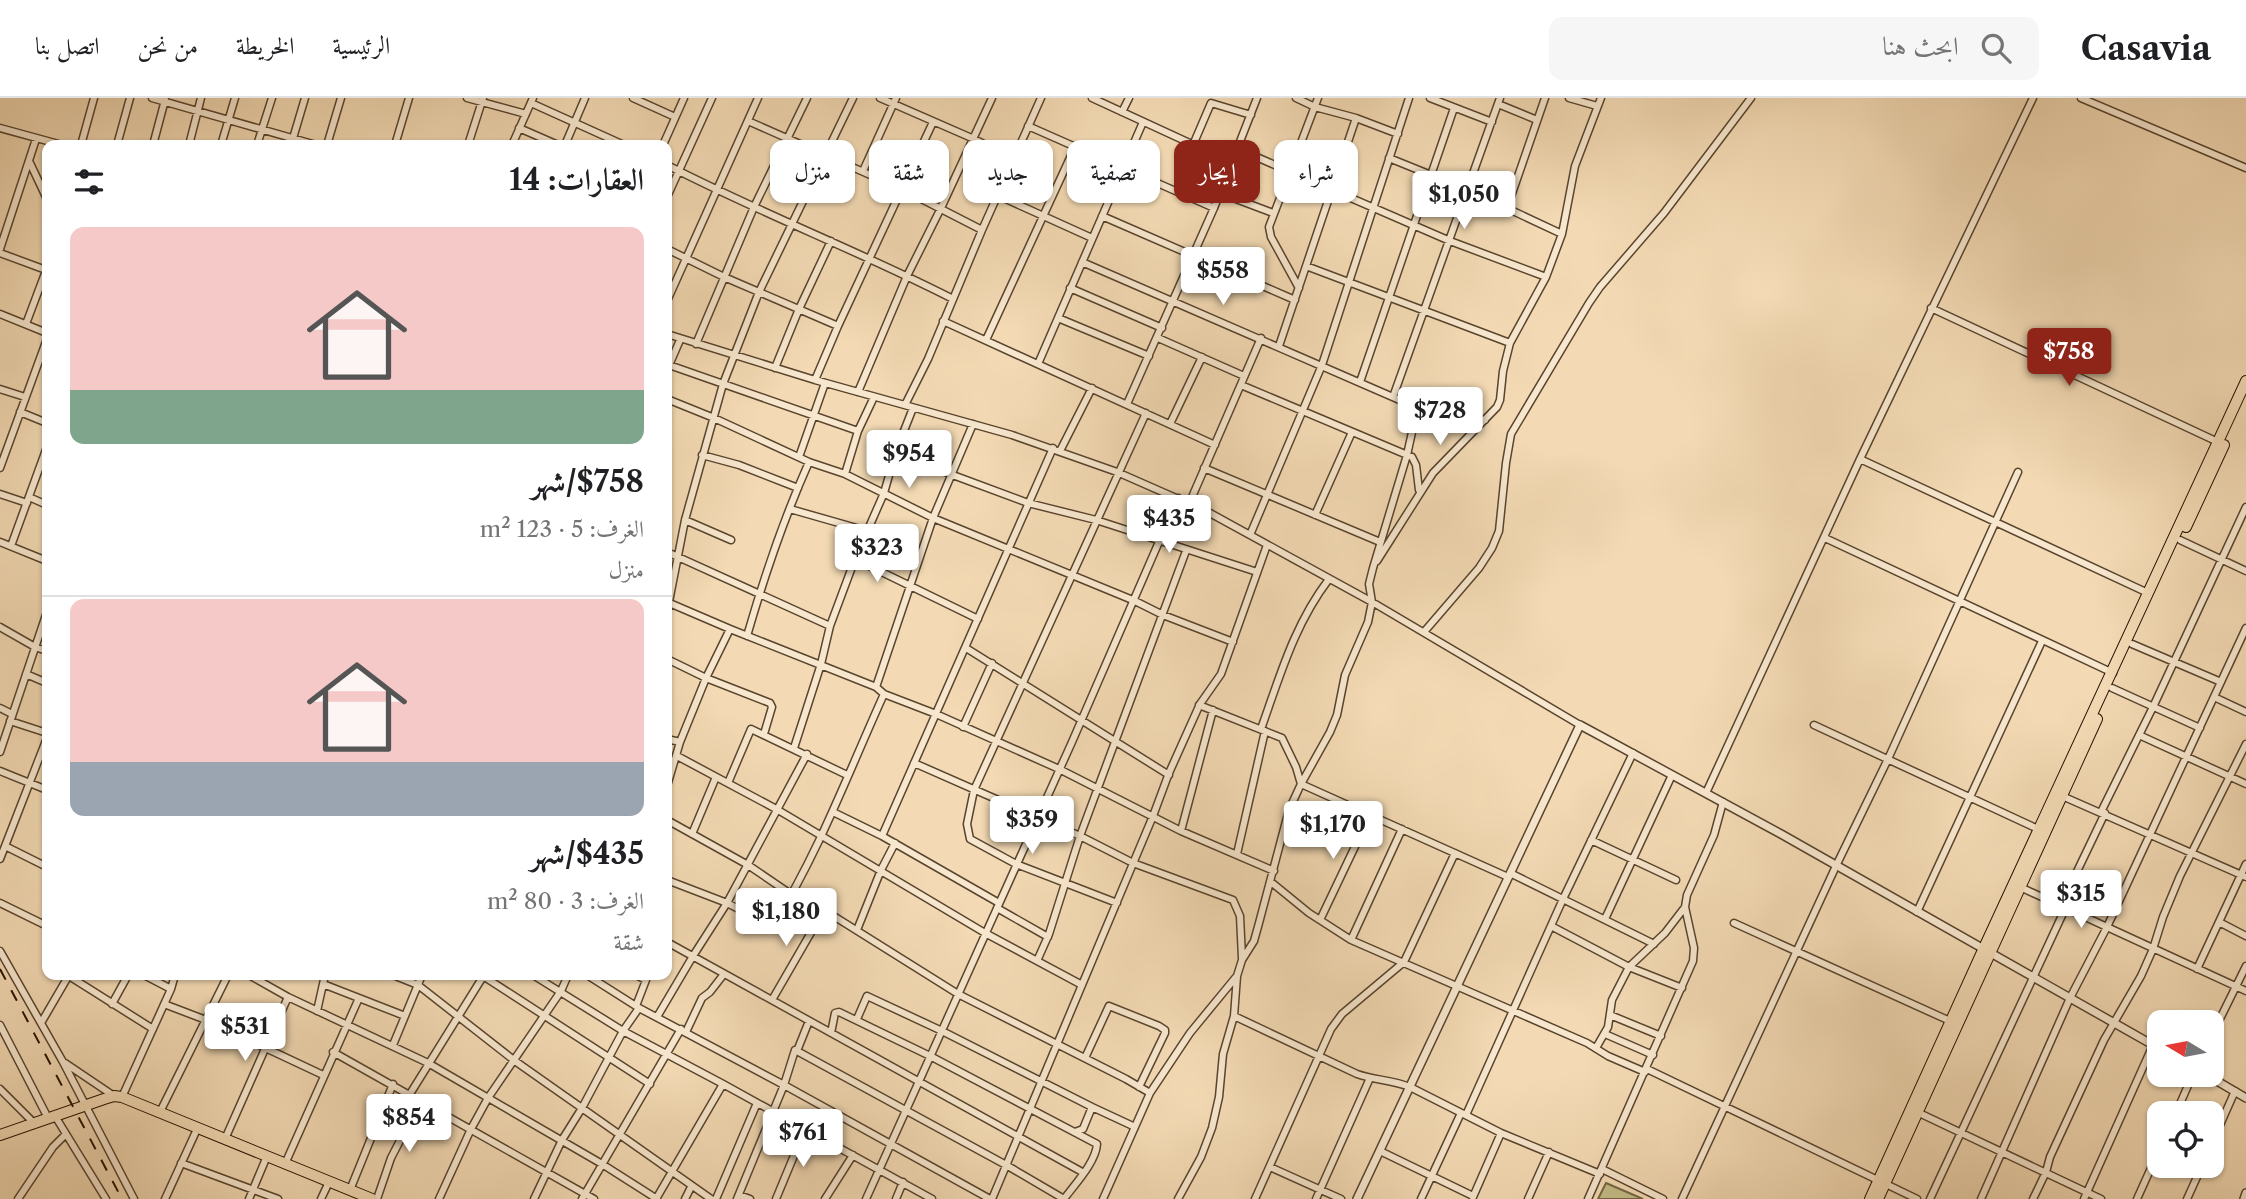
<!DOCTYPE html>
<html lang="ar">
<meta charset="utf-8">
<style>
:root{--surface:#fff;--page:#f6f6f6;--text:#202124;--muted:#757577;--line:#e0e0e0;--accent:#8f2418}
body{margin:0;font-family:"Libre Caslon Text",Amiri,serif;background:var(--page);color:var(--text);direction:rtl;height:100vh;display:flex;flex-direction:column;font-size:26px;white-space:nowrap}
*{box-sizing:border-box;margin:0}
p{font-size:23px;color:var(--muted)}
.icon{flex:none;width:38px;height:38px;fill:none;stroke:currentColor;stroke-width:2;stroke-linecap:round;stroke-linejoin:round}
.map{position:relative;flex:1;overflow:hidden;direction:ltr}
.details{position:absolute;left:42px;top:42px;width:630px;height:840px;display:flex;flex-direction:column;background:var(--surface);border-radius:14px;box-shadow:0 2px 5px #0004;direction:rtl}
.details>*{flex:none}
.hud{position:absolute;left:693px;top:42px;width:665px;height:63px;direction:rtl;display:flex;gap:14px}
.needle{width:46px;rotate:280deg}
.fabs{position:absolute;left:2147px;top:912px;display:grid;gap:14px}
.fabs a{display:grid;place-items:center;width:77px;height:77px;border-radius:14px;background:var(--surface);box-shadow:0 2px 5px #0004;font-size:35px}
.price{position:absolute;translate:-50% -60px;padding:0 16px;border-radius:7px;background:#fff;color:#222;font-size:23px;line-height:46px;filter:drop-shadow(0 2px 4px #0008)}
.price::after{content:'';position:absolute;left:50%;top:42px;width:21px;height:16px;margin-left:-10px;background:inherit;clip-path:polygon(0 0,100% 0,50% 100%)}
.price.on{background:var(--accent);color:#fff}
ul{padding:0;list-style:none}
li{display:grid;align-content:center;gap:14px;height:371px;padding:0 28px}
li+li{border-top:2px solid var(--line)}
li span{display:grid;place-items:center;height:217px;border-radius:14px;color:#555}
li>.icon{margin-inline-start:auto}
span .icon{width:126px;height:126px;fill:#fffc;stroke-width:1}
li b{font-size:30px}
h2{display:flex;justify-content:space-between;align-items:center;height:84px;padding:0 28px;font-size:30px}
.pill{padding:0 24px;border-radius:14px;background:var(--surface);box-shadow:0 2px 5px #0004;font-size:24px;line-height:63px}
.pill.on{background:var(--accent);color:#fff}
header{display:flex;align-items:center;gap:42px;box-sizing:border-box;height:98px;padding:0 35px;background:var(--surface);border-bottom:2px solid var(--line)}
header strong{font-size:33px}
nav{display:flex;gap:38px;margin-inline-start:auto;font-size:24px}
.search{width:490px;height:63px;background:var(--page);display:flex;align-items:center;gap:18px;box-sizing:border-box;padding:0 24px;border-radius:14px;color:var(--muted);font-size:26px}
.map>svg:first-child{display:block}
.green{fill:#c3bd87;stroke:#746844;stroke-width:2}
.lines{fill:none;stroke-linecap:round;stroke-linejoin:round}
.minor-casing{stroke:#59442d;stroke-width:9}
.tertiary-casing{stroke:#59442d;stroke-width:10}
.primary-casing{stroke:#261200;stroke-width:12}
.minor{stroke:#f7e7ce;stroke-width:6}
.tertiary{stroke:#f7e7ce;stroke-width:7}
.primary{stroke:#f3dab4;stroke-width:10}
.rail{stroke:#261200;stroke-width:2;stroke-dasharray:12 12;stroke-linecap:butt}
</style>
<header>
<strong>Casavia</strong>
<div class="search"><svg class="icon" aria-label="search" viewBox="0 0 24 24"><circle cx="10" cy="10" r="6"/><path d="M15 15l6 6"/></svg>ابحث هنا</div>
<nav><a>الرئيسية</a><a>الخريطة</a><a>من نحن</a><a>اتصل بنا</a></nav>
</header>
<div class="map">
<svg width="2246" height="1101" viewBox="0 0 2246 1101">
<rect width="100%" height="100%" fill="#f3dab4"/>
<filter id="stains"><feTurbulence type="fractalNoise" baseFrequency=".00286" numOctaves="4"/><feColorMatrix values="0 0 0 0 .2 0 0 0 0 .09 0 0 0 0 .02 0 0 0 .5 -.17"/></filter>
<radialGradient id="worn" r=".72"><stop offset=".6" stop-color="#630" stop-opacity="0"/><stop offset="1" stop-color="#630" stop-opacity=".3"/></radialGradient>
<!-- green -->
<path class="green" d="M1606,1085l37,16h-45z"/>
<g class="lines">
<!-- minor casing -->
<g class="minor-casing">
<path id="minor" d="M152,0l164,47
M467,0l59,16
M633,0l42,19
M880,0l94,41 39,20
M1092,0l141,65
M1296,0l19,9 41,11 42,16
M1430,0l62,24
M1569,0l28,8
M2081,0l165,70
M531,5l93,42
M1498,6l39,16
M1122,14l7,-14
M748,23l154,68 80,41
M1028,28l186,82
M0,30l62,17
M519,30l39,17
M81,47l13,-47
M117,47l13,-47
M153,47l12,-45
M189,47l12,-47
M221,47l14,-47
M257,47l15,-47
M291,47l14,-47
M327,47l14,-47
M395,47l14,-47
M468,47l15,-47
M512,47l21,-47
M565,47l20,-47
M663,47l21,-47
M1193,47l18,-42 40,12
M1238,51l212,92 96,36
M1389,60l79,32 94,44
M30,65l17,36
M667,67c93,48 192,86 286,134
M863,73l33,-73
M1220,95l53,20
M997,97l95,43
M667,99l45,-99
M1507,110l38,-110
M1102,118l193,84
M0,151l36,-110
M667,151l57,28 114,49
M0,155l46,17
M1082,164l343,149 18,5 42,4
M1306,168l204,77
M1070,190l92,40
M1299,190l-28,-51 -2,-10 49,-129
M667,203l91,-203
M1931,210l287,134
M0,216l47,19
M1058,220l91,38
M943,223l272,124
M26,226l21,-56
M667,236l148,46 197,55 105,37 91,40 164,90 208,123
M1158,240l86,38
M986,242l89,-193
M696,246l58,-137 53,-109
M1279,248l77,-228
M1038,266l105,-242
M669,267l189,66
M775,270l24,-59 32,-68
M667,272l13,-30
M815,282l23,-54 95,-204
M1360,284l94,-274
M1241,287l171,72 4,8 3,25
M0,291l25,8
M858,294l49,-116 34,-68 51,-110
M1393,299l107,-299
M667,301l47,19 95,44 36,12 88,44 202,83 28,14 70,27
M1127,306l87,-196 43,-110
M905,307l23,-46 54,-129 59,-132
M20,314l27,11
M1170,326l32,-67
M896,353l54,23 78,29 68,17 161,52
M1060,353l32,-63
M702,357l37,10 59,23
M799,359l26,-74
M1860,361l288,134
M0,370l47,-129
M1204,370l176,74
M845,376l13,-43 16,-34
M0,396l27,9
M29,399l18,8
M1189,406l72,-166
M790,411l77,22
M1315,417l37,-83
M685,422l46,20
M1250,437l72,-170 87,-267
M1825,440l288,135
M2180,442l66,31
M0,444l47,19
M11,448l36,-99
M667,454l163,74
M855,461l123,60
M1377,463l56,-88 64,-66 3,-7 3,-29 7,-28 36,-66 16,-43 13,-68 26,-68
M667,504l63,27 146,58 8,7 52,20 123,55 122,62 93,40
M667,514l18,-92 38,-136 36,-92 94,-194
M0,529l35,20 12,4
M1424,534l55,-64 13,-20 7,-17 7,-68 5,-29 78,-131 11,-16 64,-74 87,-115
M747,538c17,-59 37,-118 62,-174
M2132,546l89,38
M966,550l203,127
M667,561l39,19 64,25 2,4 -8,27
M26,576l21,9
M876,589l57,-169 40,-94
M2112,590l88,40
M2214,599l32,15
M1199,607l83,33 14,29 5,17 207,93
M0,610l12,6
M10,623l37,12
M1814,627l224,104
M963,629l29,-64
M1261,631c19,-53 33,-104 68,-150
M2139,637l107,49
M667,641l13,3
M794,650l27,-84 9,-38 25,-67 29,-66 12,-42 17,-43
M0,654l47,-140
M677,658l101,54 207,123 97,52
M914,665l166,73 53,27 100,37 7,16 2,42
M0,673l47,19
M728,685l23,-54 96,46
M667,688l13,-44 26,-64 24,-49
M1706,695l154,-334 173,-361
M2062,698l184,81
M833,714l49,24 117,67
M2101,714l52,-105 93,-200
M667,722l81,45 44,30 32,15 134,84 168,85 24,14
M1181,733l32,-121
M692,736l24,-57
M882,738l171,-388
M1591,742l85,40
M5,748l42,21
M1237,756l28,-123
M0,761l47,-121
M1510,775l144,71
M667,782l60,23 43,22 4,-1c45,-72 75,-153 110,-230
M1271,784l38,31 42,27 236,103 21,13 37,16
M2020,789l226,104
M0,805l47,23
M1117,805l-101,-39 -46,-25 -3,-15 7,-34 172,-377
M2061,807l44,-92
M997,810l51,29
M1917,814l125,-271
M1605,821l67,-144
M1320,822l50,-105
M2219,824l27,14
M1734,825l216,98
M1551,828l78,41 53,21
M857,832l24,-60 14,-27
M1351,842l51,-111
M667,844l417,231
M0,853l63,111 71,137
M1037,863l12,-27 31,-98 106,-285
M2197,871l49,-105
M144,877l27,14
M249,877l39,22 140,66 174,101 55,35
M393,877l25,10 97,76 196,138
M533,877l90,56 100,53 209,115
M587,877l52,33 145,77 206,114
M636,877l10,5 -10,26
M69,878l84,53
M483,878l167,108
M323,886l82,32
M772,902l52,-90
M112,906l16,-29
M164,906l42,16 117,55
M317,913l8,-36
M1610,917l51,21
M1234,918l123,58c17,6 35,6 53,13l91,46 99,41
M657,919l36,-61 34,-53 80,-149
M857,921l10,-23 75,35 150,76 -9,22 -8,3
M41,925l28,-48
M0,927l48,93
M686,934l16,-34 8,-6 14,-18
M831,935l4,-20 4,-1 91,44 167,88c-1,18 -22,40 -33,55
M1605,936l48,21
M2212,937l34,-69
M393,947l29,-70
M1596,950l12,-21 4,-27 17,-33 36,-34 20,-26
M797,953l209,114 58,34
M333,954l261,147
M1085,960l24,-52 50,20 6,4v3l-26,54
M65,965l49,33
M1647,971l270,130
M0,991l34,34
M410,996l74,-119
M122,999l49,-108 4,-14
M1092,1009l43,20
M160,1014l68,-137
M1917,1014l184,87
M2176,1015l17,-39
M1466,1017l97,-216 70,-146
M55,1018l51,83
M225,1041l63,-142
M2212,1045l23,-52
M1380,1053l93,45
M181,1065l97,36
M285,1066l74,-166
M1270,1069l71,32
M1602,1071l61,30
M350,1092l43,-106
M739,1097l11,4
M1473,1099l28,-64
M18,1101l35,-52 13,-13
M165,1101l33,-72
M249,1101l18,-43
M321,1101l8,-17
M377,1101l14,-41 30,-58
M439,1101l32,-70 17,-31 73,-107 7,-16
M534,1101l28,-59 20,-32 41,-77 16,-23
M582,1101l99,-170
M656,1101l67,-115
M685,1101l6,-12
M716,1101l41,-96
M737,1101l47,-114 11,-35 2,1 12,-30
M776,1101l29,-70
M825,1101l28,-44
M866,1101l206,-457 106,-244
M896,1101l7,-17
M992,1101l161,-383 16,-43 31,-69 21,-30 46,-129
M1103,1101l47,-106 40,-60 46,-56
M1178,1101l23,-42 11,-29 7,-31 4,-43 11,-38 3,-40 5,-16 12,-19 5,-18 30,-113 12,-26 29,-52 7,-17 8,-40 23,-53 4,-20 -3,-18 4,-16 34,-113 7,-32 -5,-19
M1255,1101l76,-170 11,-15 62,-52 51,-109
M1316,1101l54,-121
M1421,1101l40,-86
M1528,1101l21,-47
M1588,1101l105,-238 1,-13 -9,-41 2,-12 27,-60 9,-33
M1682,1101l154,-333 52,-107 130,-287
M1930,1101l135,-290
M1981,1101l89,-201 37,-71 139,-299
M2033,1101l13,-27 4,-15 54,-117 37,-64 12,-27 10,-32 17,-41 66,-132
M2084,1101l69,-154
M2137,1101l23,-51
M2187,1101l15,-33"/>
</g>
<!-- tertiary casing -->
<g class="tertiary-casing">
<path id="tertiary" d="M2205,976l41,24
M1357,1101l223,-474 201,109 379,215
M2244,1101l2,-6"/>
</g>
<!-- primary casing -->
<g class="primary-casing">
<path id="primary" d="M2186,429l38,-82
M0,1037l104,-36 10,-3 8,1 250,102
M1870,1101l113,-249 263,-569
M1878,1101l219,-480"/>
</g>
<!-- minor -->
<use href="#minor" class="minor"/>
<!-- tertiary -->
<use href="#tertiary" class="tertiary"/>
<!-- primary -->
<use href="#primary" class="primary"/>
<!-- rail -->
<path class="rail" d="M0,871l122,230"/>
</g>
<rect width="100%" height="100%" filter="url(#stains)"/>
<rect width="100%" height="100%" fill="url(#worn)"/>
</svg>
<div class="fabs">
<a><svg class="needle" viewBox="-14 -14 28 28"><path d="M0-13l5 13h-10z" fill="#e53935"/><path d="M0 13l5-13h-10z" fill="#757577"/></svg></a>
<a><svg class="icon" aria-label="locate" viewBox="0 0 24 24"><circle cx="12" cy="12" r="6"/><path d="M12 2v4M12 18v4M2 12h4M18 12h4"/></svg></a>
</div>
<b class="price" style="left:1464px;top:133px">$1,050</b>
<b class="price" style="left:1223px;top:209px">$558</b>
<b class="price on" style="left:2069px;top:290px">$758</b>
<b class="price" style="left:1440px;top:349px">$728</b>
<b class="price" style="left:909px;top:392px">$954</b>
<b class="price" style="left:1169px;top:457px">$435</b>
<b class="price" style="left:877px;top:486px">$323</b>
<b class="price" style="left:1032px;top:758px">$359</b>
<b class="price" style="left:1333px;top:763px">$1,170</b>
<b class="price" style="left:2081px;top:832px">$315</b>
<b class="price" style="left:786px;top:850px">$1,180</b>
<b class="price" style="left:245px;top:965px">$531</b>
<b class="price" style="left:409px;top:1056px">$854</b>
<b class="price" style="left:803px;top:1071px">$761</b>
<div class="hud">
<a class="pill">شراء</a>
<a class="pill on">إيجار</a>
<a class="pill">تصفية</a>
<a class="pill">جديد</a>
<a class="pill">شقة</a>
<a class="pill">منزل</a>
</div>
<section class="details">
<h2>العقارات: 14<svg class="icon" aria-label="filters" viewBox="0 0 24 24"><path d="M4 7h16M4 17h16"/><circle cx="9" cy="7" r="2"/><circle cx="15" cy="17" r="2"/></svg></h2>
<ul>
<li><span style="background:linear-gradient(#f6c9c9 75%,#7fa58c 0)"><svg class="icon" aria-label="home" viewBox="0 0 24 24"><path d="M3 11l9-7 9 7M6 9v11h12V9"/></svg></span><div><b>$758/شهر</b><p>الغرف: 5 · 123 m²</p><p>منزل</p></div></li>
<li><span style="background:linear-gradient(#f6c9c9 75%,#9aa5b1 0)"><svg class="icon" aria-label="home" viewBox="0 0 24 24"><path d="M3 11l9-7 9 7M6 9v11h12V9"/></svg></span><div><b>$435/شهر</b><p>الغرف: 3 · 80 m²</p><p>شقة</p></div></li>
</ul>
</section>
</div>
